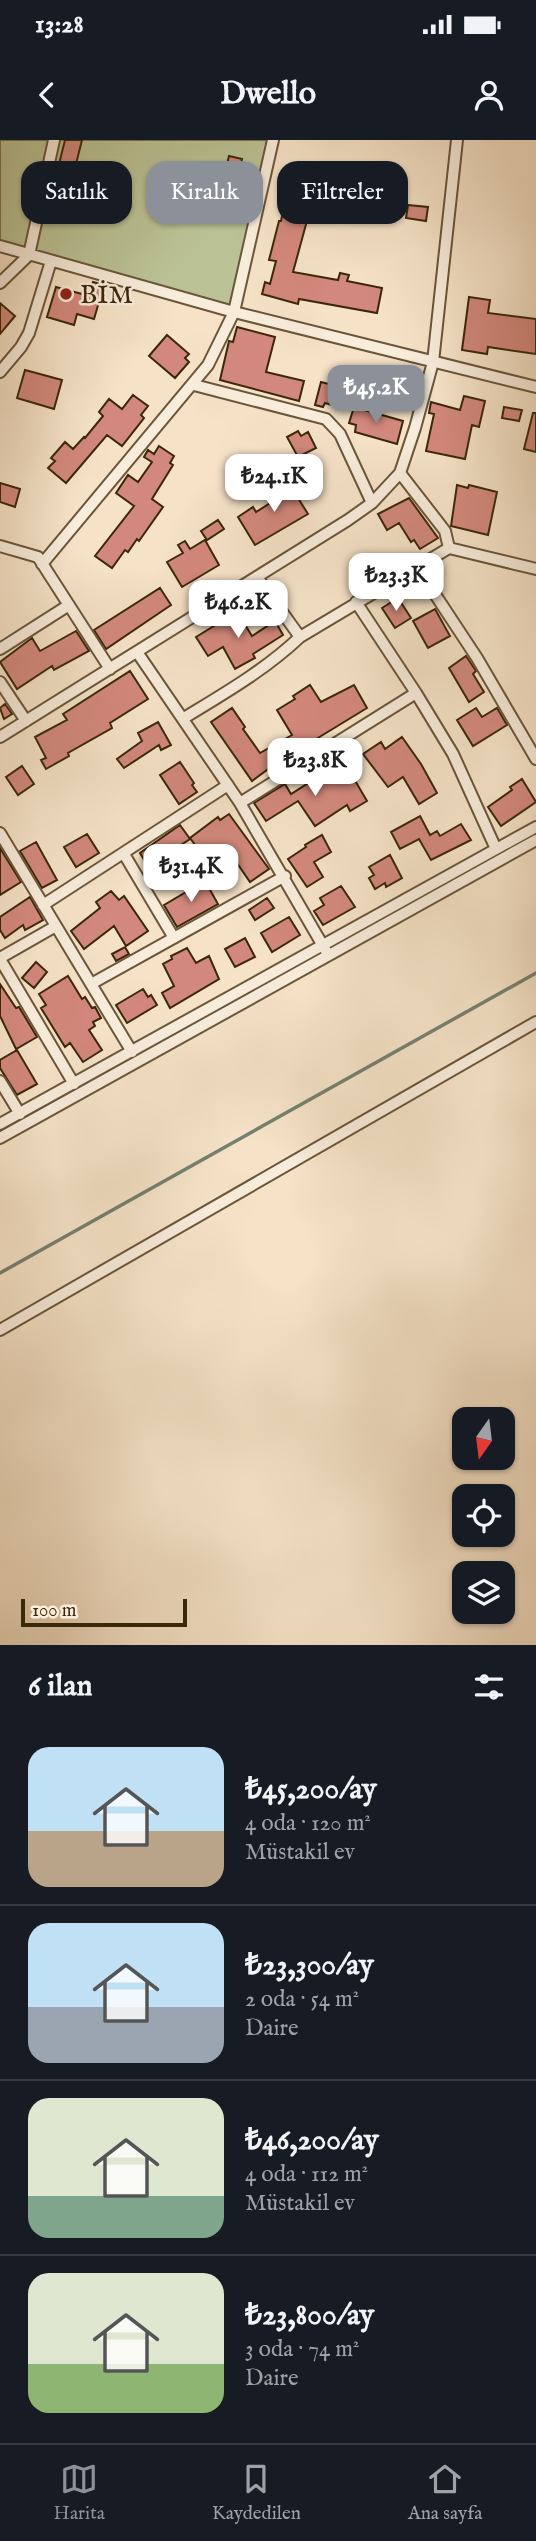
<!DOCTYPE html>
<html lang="tr">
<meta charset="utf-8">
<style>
:root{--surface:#171b24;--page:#20242c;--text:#f1f3f6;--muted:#9ea1a6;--line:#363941;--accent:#8c9099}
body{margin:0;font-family:"IM FELL English",serif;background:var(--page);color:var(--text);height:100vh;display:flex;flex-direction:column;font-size:26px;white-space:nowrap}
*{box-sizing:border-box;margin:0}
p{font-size:23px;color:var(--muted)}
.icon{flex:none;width:38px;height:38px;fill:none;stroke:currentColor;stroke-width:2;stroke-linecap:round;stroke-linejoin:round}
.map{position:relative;height:1505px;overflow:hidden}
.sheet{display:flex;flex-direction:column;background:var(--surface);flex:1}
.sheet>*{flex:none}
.top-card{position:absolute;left:21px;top:21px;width:495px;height:63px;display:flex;gap:14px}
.needle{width:46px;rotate:194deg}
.tools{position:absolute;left:452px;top:1267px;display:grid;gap:14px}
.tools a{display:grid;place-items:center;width:63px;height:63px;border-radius:14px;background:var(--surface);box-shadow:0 2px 5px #0004;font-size:35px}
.scale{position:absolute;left:21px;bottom:18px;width:166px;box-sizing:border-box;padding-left:7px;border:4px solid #3b270a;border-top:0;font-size:19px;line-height:24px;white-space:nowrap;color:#3b270a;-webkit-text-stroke:5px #f8ecdb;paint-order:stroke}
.price{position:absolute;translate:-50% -60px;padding:0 16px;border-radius:14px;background:#fff;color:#222;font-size:23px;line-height:46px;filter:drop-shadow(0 2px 4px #0008)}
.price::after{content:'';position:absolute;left:50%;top:42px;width:21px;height:16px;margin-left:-10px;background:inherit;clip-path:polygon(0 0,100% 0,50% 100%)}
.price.current{background:var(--accent);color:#fff}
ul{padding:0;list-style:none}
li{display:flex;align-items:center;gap:21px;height:175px;padding:0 28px}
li+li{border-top:2px solid var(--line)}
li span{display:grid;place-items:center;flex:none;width:196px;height:140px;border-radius:21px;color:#555}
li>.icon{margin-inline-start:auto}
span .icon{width:84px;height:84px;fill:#fffc;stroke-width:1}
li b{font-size:30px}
h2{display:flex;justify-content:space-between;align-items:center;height:84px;padding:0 28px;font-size:30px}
.tag{padding:0 24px;border-radius:21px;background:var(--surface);box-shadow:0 2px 5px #0004;font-size:24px;line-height:63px}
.tag.current{background:var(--accent);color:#fff}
.status{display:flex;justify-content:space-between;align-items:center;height:49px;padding:0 35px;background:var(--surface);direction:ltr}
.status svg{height:19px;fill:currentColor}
header{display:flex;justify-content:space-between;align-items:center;height:91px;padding:0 28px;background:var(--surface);font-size:32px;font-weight:700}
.tab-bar{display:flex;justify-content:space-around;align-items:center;height:98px;border-top:2px solid var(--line);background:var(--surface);font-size:19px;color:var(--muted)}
.tab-bar a{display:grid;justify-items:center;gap:4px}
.tab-bar .current{color:var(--accent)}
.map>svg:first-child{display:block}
.green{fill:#bbc396;stroke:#7b7550;stroke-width:2}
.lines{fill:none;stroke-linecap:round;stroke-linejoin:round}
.stream{stroke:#758171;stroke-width:3.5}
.building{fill:#d2887c;stroke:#3b270a;stroke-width:2}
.minor-casing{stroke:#6a5639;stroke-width:14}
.minor{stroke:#f8ecdb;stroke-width:10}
.poi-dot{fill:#8f2418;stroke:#f8ecdb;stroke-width:2.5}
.labels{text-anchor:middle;stroke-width:5;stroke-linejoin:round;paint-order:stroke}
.poi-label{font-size:26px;fill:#3b270a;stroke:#f8ecdb;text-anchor:start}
</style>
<div class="status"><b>13:28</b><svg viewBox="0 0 49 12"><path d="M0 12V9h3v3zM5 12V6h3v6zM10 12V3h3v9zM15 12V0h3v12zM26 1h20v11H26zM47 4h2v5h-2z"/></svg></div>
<header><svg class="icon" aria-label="back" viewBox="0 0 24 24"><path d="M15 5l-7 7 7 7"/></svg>Dwello<svg class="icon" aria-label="person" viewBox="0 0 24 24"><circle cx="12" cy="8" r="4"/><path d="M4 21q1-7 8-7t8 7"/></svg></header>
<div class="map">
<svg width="536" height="1505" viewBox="0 0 536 1505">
<rect width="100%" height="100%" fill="#f5e2c7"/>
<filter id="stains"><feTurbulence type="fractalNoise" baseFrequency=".00286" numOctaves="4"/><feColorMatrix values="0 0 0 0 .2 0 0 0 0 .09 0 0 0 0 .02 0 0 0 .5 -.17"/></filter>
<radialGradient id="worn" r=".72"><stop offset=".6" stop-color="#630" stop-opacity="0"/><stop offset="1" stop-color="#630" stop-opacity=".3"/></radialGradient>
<!-- green -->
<path class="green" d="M0,0h273l-39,172 -234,-66z"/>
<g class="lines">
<!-- stream -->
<path class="stream" d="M0,1133l536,-300"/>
</g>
<!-- building -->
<path class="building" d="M65,0h17l-8,32 -16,-4z
M229,16l13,3 -6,24 -13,-3z
M293,23l67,13 -6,26 -38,-8 -5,24 -3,-1 -15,55 45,8 2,-7 9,2 -2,6 35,7 -5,25 -78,-14 -1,5 -36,-10 3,-12 5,2 6,-23 -7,-1 10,-39h2z
M408,65l20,2 -2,14 -20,-3z
M93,142l11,3 -10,34 -17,-5 -3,11 -27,-8 9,-30 26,7 2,-7 7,2z
M469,157l21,3 -2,13 48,6v35l-48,-7 -1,7 -25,-4z
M0,163l15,13 -15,18z
M237,187l38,10 -9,35 38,9 -5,20 -79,-21 9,-39 4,1z
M167,195l22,19 -4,4 4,4 -14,16 -26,-22z
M25,230l37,10 -8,29 -37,-11z
M321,242l23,6 -5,19 -14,-4 -2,4 -8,-2z
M133,255l15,11 -7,9 3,3 -22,28 -15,-11 -41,48 -18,-15 7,-7 -4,-3 14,-16 8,7 11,-12 1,1 18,-22 -4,-4 10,-13 13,10z
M464,256l21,5 -6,26 -7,-2 -7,34 -39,-8 8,-37 -5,-1 2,-11 29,8z
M354,267l49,14 -6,23 -42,-12 1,-7 -7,-2z
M504,267l18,3 -3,11 -17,-3z
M533,273h3v39l-12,-3z
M298,291l3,5 7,-4 8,16 -18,9 -11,-20z
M159,306l15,10 -4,7 3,2 -21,34 11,8 -24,34 -2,-2 -9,13 -3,-2 -13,18 -17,-12 39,-50 -18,-13 12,-18 10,7 14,-20 -8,-5 4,-7 6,4z
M286,339l22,35 -53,31 -17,-28 15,-10 3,5 19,-12 -6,-10z
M0,343l20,6 -5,18 -15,-5z
M457,345l11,3 1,-3 28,7 -9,43 -37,-9z
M409,358l29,40 -18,11 -6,-9 -3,2 -12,-19 -12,7 -9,-16z
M218,380l6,9 -17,11 -6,-9z
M205,400l14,25 -37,22 -15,-25 16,-9 -5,-8 7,-4 5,8z
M160,448l11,17 -65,44 -12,-19z
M398,458l13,20 -16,10 -13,-20z
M435,469l15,27 -22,12 -15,-27z
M239,475l13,21 23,-15 8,14 -30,19 2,4 -20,11 -12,-22 -15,9 -12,-19 34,-21 2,3z
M76,491l13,20 -35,19 -2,-4 -35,23 -17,-27 32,-24 8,13z
M466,516l10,15 -3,3 11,18 -15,10 -20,-34z
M130,531l18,28 -38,24 2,5 -44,25 1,3 -23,13 -5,-9 5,-2 -11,-21 32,-17 -4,-6z
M310,545l11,17 33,-17 13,23 -77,47 3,5 -20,11 -2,-4 -19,14 -41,-59 21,-14 13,19 -2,2 17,24 32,-18 -15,-25 18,-11 -2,-3z
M5,564l7,10 -8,5 -4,-11z
M476,568l6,9 15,-9 10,17 -34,21 -16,-26z
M158,582l13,23 -10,5 -2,-5 -35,23 -7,-9 25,-18 -4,-8z
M402,597l19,27 16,29 -18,11 -16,-27 -15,10 -25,-33 18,-12 4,7z
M180,622l14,21 -2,2 5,7 -18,12 -19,-29z
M22,626l12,18 -16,11 -12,-18z
M332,628l6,11 12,-7 17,29 -17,10 -3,-6 -32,21 -17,-25 -32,20 -12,-18 31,-19 6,10z
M522,639l14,23 -35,24 -13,-19 24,-17 -2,-3z
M229,674l40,55 -19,13 -22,-32 -19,14 -19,-26 28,-21 2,3z
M420,676l10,19 7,-4 3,5 21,-12 10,16 -40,20 -12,-21 -19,10 -9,-17z
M180,685l10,14 -21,14 12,20 -21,13 -20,-33z
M87,694l12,19 -23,14 -12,-20z
M322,695l9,17 -17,10 9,15 -16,10 -19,-28 18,-12 -1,-2z
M36,702l21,38 -15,8 -22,-37z
M0,708l21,34 -21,13z
M390,715l12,23 -16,9 -1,-4 -10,6 -6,-11 5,-3 -5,-8z
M205,741l13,23 -41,23 -13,-22z
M341,746l14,21 -32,18 -9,-14 10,-6 -4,-7z
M111,751l8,9 5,-4 24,35 -22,15 -12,-20 -30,23 -13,-18 29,-23 -4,-6z
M30,757l13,23 -18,10 -2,-5 -18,13 -5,-8v-13z
M267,758l7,10 -19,12 -6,-10z
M289,777l11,18 -28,17 -11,-19z
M245,798l10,19 -20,10 -10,-18z
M125,807l4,7 -13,7 -4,-7z
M187,808l9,15 13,-7 10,23 -49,29 -8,-15 12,-7 -11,-22 9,-5 -1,-3z
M36,822l11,10 -13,16 -12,-10z
M68,836l14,23 3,-2 7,11 3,-1 6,11 -8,4 2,4 -6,4 13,20 -19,12 -13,-19 -5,4 -24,-39 5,-3 -7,-11z
M0,844l16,24 3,-1 18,30 -21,12 -16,-33z
M143,849l5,8 3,-2 6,10 -30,18 -11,-18z
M17,910l20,34 -20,11 -17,-27v-8z"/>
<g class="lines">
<!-- minor casing -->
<g class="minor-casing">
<path id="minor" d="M0,106l234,66 302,75
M0,143l29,-28 25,-115
M0,232l21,-25 8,-14 22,-72
M194,245l132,34 14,15 32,69
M400,333l45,58 4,17 87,21
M0,406l38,11 72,112
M42,424l166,-199 26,-53 39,-172
M417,427l60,91 59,101
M257,437l43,60
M356,462l60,91 37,61 43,95
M0,509l69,-44
M137,512l103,151 86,148
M0,542l26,39
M184,578c41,-25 81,-48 116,-81l149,-89
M0,597l348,-217 24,-17 28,-30 15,-45 18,-66 24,-222
M240,663l176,-110
M0,693l132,219
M124,714l50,84
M43,765l185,-120
M0,818l56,-32
M0,819l74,125
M91,844l194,-108
M0,941l20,33
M0,984l536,-297
M0,998l536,-298
M0,1190l536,-308"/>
</g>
<!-- minor -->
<use href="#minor" class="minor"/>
</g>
<!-- markers -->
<circle class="poi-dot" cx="66" cy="154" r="7"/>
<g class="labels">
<!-- poi labels -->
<g class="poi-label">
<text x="80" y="163">BİM</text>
</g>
</g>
<rect width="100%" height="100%" filter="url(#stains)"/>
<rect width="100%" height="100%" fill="url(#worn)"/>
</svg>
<div class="tools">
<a><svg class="needle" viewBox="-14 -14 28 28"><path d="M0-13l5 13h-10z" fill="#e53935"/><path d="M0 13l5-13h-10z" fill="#9ea1a6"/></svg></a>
<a><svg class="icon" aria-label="locate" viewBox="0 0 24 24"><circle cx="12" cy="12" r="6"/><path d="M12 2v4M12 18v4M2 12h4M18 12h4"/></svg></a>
<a><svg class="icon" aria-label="layers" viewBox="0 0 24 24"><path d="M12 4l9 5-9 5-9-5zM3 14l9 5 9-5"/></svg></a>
</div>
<div class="scale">100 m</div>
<b class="price current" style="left:376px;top:285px">₺45.2K</b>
<b class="price" style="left:274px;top:374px">₺24.1K</b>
<b class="price" style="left:396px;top:473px">₺23.3K</b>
<b class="price" style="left:238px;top:500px">₺46.2K</b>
<b class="price" style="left:315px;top:658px">₺23.8K</b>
<b class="price" style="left:191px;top:764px">₺31.4K</b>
<div class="top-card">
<a class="tag">Satılık</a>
<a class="tag current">Kiralık</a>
<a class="tag">Filtreler</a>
</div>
</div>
<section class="sheet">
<h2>6 ilan<svg class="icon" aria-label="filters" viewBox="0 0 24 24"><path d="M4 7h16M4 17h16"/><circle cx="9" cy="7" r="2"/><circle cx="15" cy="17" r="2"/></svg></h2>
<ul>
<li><span style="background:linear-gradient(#bfe0f5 60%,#b9a48a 0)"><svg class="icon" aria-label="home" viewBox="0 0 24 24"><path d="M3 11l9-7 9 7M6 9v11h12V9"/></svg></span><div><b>₺45,200/ay</b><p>4 oda · 120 m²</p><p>Müstakil ev</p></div></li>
<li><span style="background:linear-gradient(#bfe0f5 60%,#9aa5b1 0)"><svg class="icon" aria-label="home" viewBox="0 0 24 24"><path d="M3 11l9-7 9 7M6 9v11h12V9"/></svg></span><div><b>₺23,300/ay</b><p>2 oda · 54 m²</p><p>Daire</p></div></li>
<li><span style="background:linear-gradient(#dfe7d0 70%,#7fa58c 0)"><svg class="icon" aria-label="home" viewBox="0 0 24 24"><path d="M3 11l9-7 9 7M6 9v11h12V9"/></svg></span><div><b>₺46,200/ay</b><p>4 oda · 112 m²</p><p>Müstakil ev</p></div></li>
<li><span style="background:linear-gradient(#dfe7d0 65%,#8fb573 0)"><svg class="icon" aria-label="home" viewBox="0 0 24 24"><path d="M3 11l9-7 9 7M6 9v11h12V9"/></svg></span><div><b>₺23,800/ay</b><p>3 oda · 74 m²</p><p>Daire</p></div></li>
</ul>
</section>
<nav class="tab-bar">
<a class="current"><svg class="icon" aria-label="map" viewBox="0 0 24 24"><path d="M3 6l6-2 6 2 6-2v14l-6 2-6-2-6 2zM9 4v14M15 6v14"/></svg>Harita</a>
<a><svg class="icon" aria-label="saved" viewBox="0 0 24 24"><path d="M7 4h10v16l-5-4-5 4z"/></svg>Kaydedilen</a>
<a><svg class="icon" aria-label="home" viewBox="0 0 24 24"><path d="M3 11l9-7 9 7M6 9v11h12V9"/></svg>Ana sayfa</a>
</nav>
